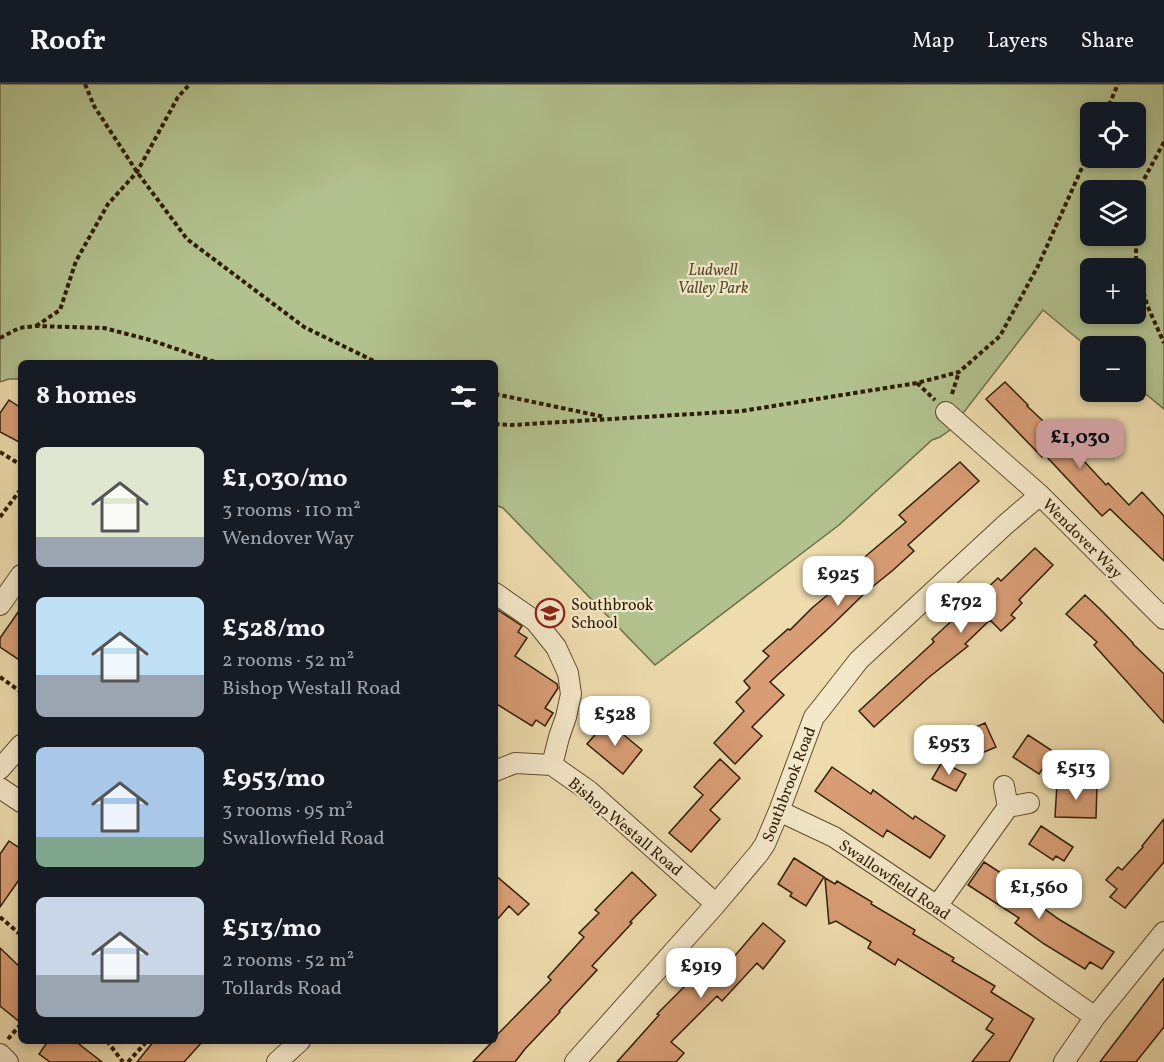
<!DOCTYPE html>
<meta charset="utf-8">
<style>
:root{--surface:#171b24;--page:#242831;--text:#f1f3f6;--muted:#9ea1a6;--line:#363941;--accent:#c59692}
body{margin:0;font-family:Vollkorn,serif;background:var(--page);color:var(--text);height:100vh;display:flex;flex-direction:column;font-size:22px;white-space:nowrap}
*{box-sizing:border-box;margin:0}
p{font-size:20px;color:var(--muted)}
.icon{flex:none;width:33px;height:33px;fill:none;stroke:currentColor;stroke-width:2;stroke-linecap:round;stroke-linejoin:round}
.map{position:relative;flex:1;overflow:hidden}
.side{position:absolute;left:18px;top:276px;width:480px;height:684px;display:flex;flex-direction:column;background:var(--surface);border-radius:9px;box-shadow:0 3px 9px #0003}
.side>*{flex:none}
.buttons{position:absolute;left:1080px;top:18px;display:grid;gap:12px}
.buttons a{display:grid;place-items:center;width:66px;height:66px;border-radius:9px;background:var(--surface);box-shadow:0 3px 9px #0003;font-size:30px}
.price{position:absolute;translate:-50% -51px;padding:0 14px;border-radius:12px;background:#fff;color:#222;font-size:20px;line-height:39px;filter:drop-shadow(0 2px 3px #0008)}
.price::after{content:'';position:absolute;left:50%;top:36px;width:18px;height:14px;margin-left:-9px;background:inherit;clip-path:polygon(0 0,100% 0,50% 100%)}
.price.active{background:var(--accent);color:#111}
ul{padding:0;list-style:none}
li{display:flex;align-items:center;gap:18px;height:150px;padding:0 18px}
li span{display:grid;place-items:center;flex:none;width:168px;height:120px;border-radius:9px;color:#555}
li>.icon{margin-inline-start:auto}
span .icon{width:72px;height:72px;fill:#fffc;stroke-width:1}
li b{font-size:26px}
h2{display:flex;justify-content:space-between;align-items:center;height:72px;padding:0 18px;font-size:26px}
header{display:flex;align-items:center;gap:36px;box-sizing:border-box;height:84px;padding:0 30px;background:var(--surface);border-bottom:2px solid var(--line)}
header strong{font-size:28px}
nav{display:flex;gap:33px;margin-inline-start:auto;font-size:21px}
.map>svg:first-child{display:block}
.green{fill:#b2c28f;stroke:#706f49;stroke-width:1.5;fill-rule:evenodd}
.building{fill:#d99d75;stroke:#2f1c03;stroke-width:1.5}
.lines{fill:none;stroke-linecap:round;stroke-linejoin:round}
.minor-casing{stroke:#5f4c2e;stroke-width:22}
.path{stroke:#2f1c03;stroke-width:4;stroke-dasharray:4.5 3;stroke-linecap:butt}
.minor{stroke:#f4e8ca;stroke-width:20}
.labels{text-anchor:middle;stroke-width:4.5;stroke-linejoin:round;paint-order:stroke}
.park-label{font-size:16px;font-style:italic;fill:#564e2d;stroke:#f4e8ca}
.street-label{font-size:16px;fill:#2f1c03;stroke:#f4e8ca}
.poi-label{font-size:16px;fill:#2f1c03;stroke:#f4e8ca;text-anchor:start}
</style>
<header>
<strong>Roofr</strong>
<nav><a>Map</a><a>Layers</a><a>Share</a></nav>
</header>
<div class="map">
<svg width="1164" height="978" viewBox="0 0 1164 978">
<rect width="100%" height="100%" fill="#eedcae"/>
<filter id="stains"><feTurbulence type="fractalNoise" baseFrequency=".00333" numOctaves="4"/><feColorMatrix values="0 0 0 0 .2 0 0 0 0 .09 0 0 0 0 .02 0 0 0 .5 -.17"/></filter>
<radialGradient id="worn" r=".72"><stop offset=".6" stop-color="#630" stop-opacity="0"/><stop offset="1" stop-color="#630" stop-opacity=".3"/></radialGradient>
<!-- green -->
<path class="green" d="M0,0h1164v325l-28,-23v-40h-46v3l-47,-39 -93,120 -10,7 -8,3 -93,85 -184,140 -152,-157 -8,-3v-142h-474v16h-12l-9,3zM1090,28h46v46h-46zM1090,106h46v46h-46zM1090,184h46v46h-46z"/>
<!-- building -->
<path class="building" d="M1005,298l23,23 -1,1 43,40 36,39 2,-2 21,22 13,-13 22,24v45l-54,-52 -8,7 -57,-61 -3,2 -56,-58z
M9,316l12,8v35l-21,-11v-19z
M960,378l19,19 -71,64 6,6 -22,20 -26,21 -36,35 -60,55 14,13 -32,32 10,9 -27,28 -21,-21 30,-32 -8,-9 14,-14 -6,-7 25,-25 -6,-5 25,-22 2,1 22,-22 25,-21 -3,-4 72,-61 -7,-7z
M1035,464l18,17 -34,35 3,3 -11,12 4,3 -14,13 -11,-11 -25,24 3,2 -40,32 -54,49 -15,-16 75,-69 -2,-3 66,-61 3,3z
M1085,511l16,15 32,33v1l31,30v49l-70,-78 3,-3 -31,-28z
M21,524v53l-21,-14v-9z
M495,524l27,18 -4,6 9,6 -12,18 42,28 1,4 -13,20 8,5 -8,13 -9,-6 -4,6 -37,-23z
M607,637l35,29 -19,24 -36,-30z
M985,639l11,24 -31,13 -10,-24z
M1028,651l26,17 -15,22 -26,-17z
M720,675l20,19 -30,32 10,9 -29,33 -22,-19 34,-38 -9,-8z
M942,678l24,12 -10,17 -24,-12z
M832,683l39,27 2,-4 40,29 2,-3 30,20 -15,22 -43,-28 -4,7 -68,-46z
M1057,700l40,1 -1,33 -41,-1z
M1164,735v43l-39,46 -15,-11 7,-8 -11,-9 12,-13 4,3 21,-23 -1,-1z
M1041,742l32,21 -9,14 -8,-5 -3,4 -24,-16z
M9,757l12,8v28l-21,30v-53z
M794,774l30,19 -18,29 -16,-10 2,-3 -14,-9z
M984,778l40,26 -3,4 39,28 54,32 -12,17 -12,-7 -5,7 -41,-25 -29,-21 4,-5 -51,-33z
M632,788l24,23 -26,27 2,1 -40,43 5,4 -38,41 1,1 -35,37 -10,13h-42l20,-21h2v-4l56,-57 -3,-3 36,-40 -5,-4 20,-20 -4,-3z
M495,791l34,29 -11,11 -9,-9 -14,16z
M825,794l10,6 2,-3 35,21 -1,2 44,26 -2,4 41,24 -2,3 43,25 -4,6 43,27 -25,43h-37l22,-28 -8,-5 7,-10 -95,-60 -3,6 -27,-17 3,-6 -35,-21 -7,3z
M763,839l22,18 -22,28 -6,-6 -35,38 -5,-5 -46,46 13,11 -8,9h-59l42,-47 -2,-1 33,-33 4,4 25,-26 7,7z
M0,864l21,20v55l-21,-17z
M1164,894v49l-28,35h-36z
M48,957h27l27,21h-52l-11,-8z
M154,957h49l-19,21h-47z"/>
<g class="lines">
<!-- minor casing -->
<g class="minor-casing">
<path id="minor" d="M946,328l94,83 124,124
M495,509l40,28 21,26 12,26 3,21 -5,23 -7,20 -7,28
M0,521l21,-30
M0,685l21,-24
M495,687l20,-8 37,2 37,26 127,113
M1004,702l4,21 21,-4
M0,704l21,14
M779,727l55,26 103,69 158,111
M937,822l71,-99
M0,970l8,8
M277,978l23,-21
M575,978l141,-158 43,-51 6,-9 14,-33 35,-94 5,-6 40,-51 147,-136 34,-29
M1064,978l31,-45 69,-85"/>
</g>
<!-- path -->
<path class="path" d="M85,0l9,22 43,66 50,67 117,88 74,36
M1106,28l12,-28
M1164,58l-22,41 -6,37v43l11,42 17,38
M36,242l24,-16 16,-49 32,-57 29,-32 41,-75 12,-13
M0,254l19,-10 17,-2 68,2 46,12 68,23
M917,299l18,17
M495,310l110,23
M952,310l7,-22
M495,340l17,1 230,-14 175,-28 42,-11 41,-36 38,-70 52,-116
M0,368l21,13
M0,433l21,-28
M0,593l21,15
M0,833l21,18
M8,955l13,-15
M107,957l16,21
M128,978l19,-21"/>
<!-- minor -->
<use href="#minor" class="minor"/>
</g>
<!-- icons -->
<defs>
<g id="school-ring" transform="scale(1.5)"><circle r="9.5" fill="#f4e8ca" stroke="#8f2418" stroke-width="1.5"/><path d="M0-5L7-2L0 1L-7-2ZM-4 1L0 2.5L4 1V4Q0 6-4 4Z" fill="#8f2418"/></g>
</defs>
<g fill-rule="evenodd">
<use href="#school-ring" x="550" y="529"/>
</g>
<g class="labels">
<!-- park labels -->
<g class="park-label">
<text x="713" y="191">Ludwell<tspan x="713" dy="18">Valley Park</tspan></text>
</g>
<!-- street labels -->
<g class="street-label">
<text transform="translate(1083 454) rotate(45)" y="6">Wendover Way</text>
<text transform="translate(788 700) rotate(-69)" y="6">Southbrook Road</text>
<text transform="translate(626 742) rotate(40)" y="6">Bishop Westall Road</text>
<text transform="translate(895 795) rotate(34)" y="6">Swallowfield Road</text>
</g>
<!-- poi labels -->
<g class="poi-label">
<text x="571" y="526">Southbrook<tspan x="571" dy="18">School</tspan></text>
</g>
</g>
<rect width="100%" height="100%" filter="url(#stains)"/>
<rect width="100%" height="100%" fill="url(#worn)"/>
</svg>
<div class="buttons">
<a><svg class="icon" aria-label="locate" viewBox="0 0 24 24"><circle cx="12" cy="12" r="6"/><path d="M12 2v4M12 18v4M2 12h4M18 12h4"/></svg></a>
<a><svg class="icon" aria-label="layers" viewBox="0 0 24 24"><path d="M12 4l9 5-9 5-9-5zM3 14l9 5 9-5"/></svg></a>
<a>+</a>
<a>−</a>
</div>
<b class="price active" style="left:1080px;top:386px">£1,030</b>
<b class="price" style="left:838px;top:523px">£925</b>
<b class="price" style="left:961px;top:550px">£792</b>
<b class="price" style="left:615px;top:663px">£528</b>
<b class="price" style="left:949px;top:692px">£953</b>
<b class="price" style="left:1076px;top:717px">£513</b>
<b class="price" style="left:1039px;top:836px">£1,560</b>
<b class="price" style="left:701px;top:915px">£919</b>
<section class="side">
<h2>8 homes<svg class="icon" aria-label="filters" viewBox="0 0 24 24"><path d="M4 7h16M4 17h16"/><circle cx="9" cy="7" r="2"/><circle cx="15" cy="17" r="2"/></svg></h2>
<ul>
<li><span style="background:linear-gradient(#dfe7d0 75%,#9aa5b1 0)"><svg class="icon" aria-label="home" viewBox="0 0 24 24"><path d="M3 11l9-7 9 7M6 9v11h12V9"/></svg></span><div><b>£1,030/mo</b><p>3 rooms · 110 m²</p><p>Wendover Way</p></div></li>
<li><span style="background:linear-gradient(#bfe0f5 65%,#9aa5b1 0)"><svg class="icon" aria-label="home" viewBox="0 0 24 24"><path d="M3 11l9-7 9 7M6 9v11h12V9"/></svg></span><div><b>£528/mo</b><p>2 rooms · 52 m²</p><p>Bishop Westall Road</p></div></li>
<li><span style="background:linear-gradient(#a9c7e8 75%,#7fa58c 0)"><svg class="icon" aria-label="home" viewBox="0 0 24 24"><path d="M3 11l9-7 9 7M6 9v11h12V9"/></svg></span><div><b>£953/mo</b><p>3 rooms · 95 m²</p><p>Swallowfield Road</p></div></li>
<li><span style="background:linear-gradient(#c9d6e8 65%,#9aa5b1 0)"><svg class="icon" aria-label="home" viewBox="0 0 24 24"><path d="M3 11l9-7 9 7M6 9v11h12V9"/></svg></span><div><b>£513/mo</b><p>2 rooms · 52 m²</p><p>Tollards Road</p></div></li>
</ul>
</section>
</div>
